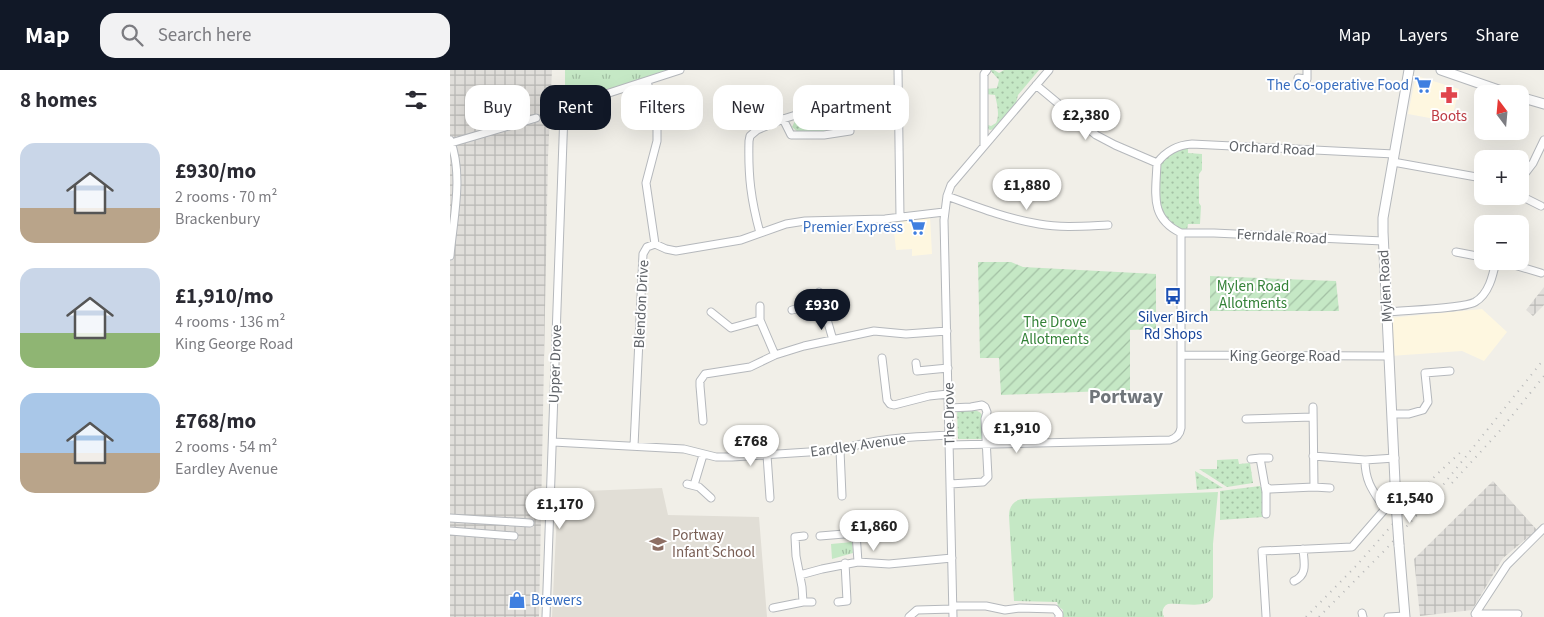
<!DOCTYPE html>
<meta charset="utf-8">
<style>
:root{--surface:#fff;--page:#f2f2f3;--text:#2b2b33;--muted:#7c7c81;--accent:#111827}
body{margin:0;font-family:"Source Sans 3",sans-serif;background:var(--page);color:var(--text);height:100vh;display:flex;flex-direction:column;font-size:19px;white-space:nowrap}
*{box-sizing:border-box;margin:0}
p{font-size:16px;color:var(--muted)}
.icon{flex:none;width:28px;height:28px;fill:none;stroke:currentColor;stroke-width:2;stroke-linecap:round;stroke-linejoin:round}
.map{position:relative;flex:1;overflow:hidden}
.panel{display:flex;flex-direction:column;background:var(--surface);width:450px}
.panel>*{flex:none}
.hud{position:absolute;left:15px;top:15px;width:475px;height:45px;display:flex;gap:10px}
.needle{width:32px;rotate:344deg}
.controls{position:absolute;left:1024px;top:15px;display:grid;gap:10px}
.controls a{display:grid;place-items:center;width:55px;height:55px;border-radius:10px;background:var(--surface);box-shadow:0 5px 20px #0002;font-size:25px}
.price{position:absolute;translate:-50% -42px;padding:0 11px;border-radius:18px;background:#fff;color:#222;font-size:16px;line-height:32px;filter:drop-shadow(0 1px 2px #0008)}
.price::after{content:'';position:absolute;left:50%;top:30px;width:15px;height:11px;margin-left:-8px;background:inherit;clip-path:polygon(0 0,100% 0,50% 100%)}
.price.active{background:var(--accent);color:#fff}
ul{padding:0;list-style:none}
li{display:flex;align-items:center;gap:15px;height:125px;padding:0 20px}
li span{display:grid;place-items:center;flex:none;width:140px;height:100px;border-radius:15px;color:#555}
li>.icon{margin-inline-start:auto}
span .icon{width:60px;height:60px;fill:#fffc;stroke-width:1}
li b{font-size:21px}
h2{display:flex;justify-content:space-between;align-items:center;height:60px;padding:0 20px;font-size:21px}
.tag{padding:0 18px;border-radius:15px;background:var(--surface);box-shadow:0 5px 20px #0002;font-size:18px;line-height:45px}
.tag.active{background:var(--accent);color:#fff}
header{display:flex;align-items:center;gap:30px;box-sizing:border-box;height:70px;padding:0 25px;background:var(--accent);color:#fff}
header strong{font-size:24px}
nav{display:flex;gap:28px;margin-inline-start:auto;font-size:18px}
.search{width:350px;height:45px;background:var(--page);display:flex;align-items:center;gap:12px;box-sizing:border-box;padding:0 18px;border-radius:15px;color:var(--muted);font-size:19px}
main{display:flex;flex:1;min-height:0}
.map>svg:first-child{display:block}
.commercial{fill:#fef7e0}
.industrial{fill:url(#industrial-grid)}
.education{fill:#e1ded6}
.grass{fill:url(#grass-dots)}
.park{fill:url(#park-tufts)}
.garden{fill:url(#garden-furrows)}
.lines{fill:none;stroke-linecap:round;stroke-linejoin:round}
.minor-casing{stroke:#b5b8bc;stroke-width:9}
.tertiary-casing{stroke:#b5b8bc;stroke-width:11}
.minor{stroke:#fff;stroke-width:7}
.tertiary{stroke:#fff;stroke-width:9}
.rail{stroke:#b6b7b8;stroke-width:2;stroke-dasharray:1 6;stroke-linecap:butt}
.tertiary-bridge-casing{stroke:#b5b8bc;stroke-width:11;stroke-linecap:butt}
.tertiary-bridge{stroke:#fff;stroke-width:9}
.labels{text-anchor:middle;stroke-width:4;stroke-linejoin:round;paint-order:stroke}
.shop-label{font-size:15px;fill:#366cbe;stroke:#fff;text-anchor:end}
.health-label{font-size:15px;fill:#be3a42;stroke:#fff}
.street-label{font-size:15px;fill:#5f6368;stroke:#fff}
.park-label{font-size:15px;fill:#348238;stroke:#fff}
.transit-label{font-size:15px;fill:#164399;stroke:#fff}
.education-label{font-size:15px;fill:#785e54;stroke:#fff;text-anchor:start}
.district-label{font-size:20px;font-weight:bold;fill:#70757a;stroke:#fff}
</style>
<header>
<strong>Map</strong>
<div class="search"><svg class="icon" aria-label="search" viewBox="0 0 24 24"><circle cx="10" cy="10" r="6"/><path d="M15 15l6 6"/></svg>Search here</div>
<nav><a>Map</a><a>Layers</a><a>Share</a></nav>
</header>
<main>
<section class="panel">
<h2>8 homes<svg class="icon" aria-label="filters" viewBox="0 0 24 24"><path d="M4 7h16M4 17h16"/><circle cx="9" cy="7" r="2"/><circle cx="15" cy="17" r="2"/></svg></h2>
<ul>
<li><span style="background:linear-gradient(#c9d6e8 65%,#b9a48a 0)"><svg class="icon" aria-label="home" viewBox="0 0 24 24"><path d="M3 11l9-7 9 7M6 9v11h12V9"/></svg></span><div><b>£930/mo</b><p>2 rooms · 70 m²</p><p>Brackenbury</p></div></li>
<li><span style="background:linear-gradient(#c9d6e8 65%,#8fb573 0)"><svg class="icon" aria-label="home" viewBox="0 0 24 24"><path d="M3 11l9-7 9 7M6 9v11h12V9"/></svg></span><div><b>£1,910/mo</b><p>4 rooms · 136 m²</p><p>King George Road</p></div></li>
<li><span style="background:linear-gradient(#a9c7e8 60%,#b9a48a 0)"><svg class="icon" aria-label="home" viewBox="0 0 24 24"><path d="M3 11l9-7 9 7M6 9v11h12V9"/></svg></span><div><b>£768/mo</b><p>2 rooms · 54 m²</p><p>Eardley Avenue</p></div></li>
</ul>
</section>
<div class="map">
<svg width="1094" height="547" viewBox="0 0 1094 547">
<defs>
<pattern id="industrial-grid" width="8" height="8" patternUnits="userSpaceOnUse" patternTransform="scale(1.25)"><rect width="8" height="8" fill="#e0deda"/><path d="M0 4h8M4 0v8" fill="none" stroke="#b9b8b5"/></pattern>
<pattern id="grass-dots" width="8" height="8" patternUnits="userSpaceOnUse" patternTransform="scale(1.25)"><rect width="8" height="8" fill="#c5e8c5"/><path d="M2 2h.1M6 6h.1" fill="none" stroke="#a3c0a4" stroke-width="1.8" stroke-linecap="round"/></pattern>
<pattern id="park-tufts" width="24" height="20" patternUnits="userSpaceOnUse" patternTransform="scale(1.25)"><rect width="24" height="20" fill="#c5e8c5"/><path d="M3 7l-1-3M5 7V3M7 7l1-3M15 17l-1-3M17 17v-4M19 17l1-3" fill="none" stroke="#a3c0a4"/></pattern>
<pattern id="garden-furrows" width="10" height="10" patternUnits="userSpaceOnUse" patternTransform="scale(1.25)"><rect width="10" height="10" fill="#c5e8c5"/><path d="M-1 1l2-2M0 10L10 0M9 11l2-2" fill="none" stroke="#a3c0a4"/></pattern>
</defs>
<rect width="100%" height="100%" fill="#f1efe8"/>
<!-- commercial -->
<path class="commercial" d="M970,7l39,12 -8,33 -43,-8 7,-34z
M480,146l2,38 -20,2v-7l-16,1 -3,-28z
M1032,239l25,23 -23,29 -22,-10 -72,5 -1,-38z"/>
<!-- industrial -->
<path class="industrial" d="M0,0h102l-4,87 -9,460h-89z
M1094,217v18l-11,11 -7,-6z
M1043,411l44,49 -34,28 -31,52 -52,6 -6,-57z"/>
<!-- education -->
<path class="education" d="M212,418l6,27 91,2 8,100h-215l6,-125z"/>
<!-- grass -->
<path class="grass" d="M540,0h4l5,3 5,-3h35l-21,25 -2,8 -22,26 -4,1 -4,-2 -1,-4 6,2 5,-3c4,-8 1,-19 -1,-28l-10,-1v-5l12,-1 2,-8z
M394,36l1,23 -46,4 -7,-6 3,-6z
M738,77v6l14,1v16l-3,4v29l2,3 -1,18h-12l-1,6c-27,-4 -28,-26 -27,-48 0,-6 -2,-14 2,-20 6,-10 16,-12 26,-15z
M507,339c29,0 27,3 26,30h-25z
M788,389l1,5 11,-1 3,20 -26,4 -28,-18h18v-9z
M745,401l28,17 -26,2z
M810,416l3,5v26l-43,3v-29z"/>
<!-- park -->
<path class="park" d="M115,0h104l-104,33z
M768,422l-5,52v53c-6,13 -32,5 -45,7 -5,2 -7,8 -4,13h-101v-7l-5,-4 -1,-4 -43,-1 -5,-85c0,-9 4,-16 14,-17z
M402,472l1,11 -21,6 -1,-15z"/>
<!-- garden -->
<path class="garden" d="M528,192h33l12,5 133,7v55l-26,1v60l-129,5 -2,-37h-19z
M760,206l126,5 3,30h-129z"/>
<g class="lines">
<!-- minor casing -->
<g class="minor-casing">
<path id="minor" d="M448,0l2,147
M848,8l9,1v-9
M586,15l60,50 19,10 42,18
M333,49l8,16h33l26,-4 -3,-32
M0,70c14,34 3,80 0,116
M1,73l85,-25
M534,76v-72l3,-4
M943,92l89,16
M707,93c9,-12 20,-18 35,-19l202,10
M1070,110l13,-17 11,-23
M1070,116l5,12 16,8
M497,126c30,11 61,23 92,28 23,4 46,2 69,1
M310,163c-9,-33 -12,-57 -11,-92l1,-5 7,-6 26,-11 64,-20 52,-8
M731,163h33l169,8
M205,174l11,5 10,2 65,-11 45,-16 19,-3 80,-2 59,-7
M1006,182l26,5
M1051,191l40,12
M369,222l14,48
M310,236v14l15,35
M342,240l30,-8
M261,242l20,16 29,-8
M936,242c18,-2 76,-3 89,-10 14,-8 18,-27 21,-41
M732,285l206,1
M432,288l5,42 3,4 4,1 35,-9 19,-2
M466,293l1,8 31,-3
M499,338l22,-1 11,-2 3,2 2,5 -2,7 3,58 -5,5 -33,2
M943,344h16l14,-4 5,-8 -3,-29 25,-2
M796,349l67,-2
M253,351l-3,-35v-5l5,-7 45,-7 25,-12 29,-9 70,-15 32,3 41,-3
M103,372l131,7 32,8h16l108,-7c35,-12 72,-13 109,-15
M499,375l221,-5c7,-2 10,-6 11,-12v-195c-32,-15 -25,-40 -24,-70
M184,376l9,-192 4,-7 8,-3 -9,-61 11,-42v-21l-10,-39
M390,380l2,46
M317,385l3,43
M863,386l52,4 30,-2
M810,388h9
M801,389l9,-1 6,34v22
M237,414l12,3 12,11
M244,415l9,-30
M815,416l5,3 44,-2 -1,-80
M864,417l16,1
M0,448l80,5
M0,461l64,5
M370,466l36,-3 2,29
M350,505l22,-6 36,-7 31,2 63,-6
M844,511c14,-6 10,-19 9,-32
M353,532h9
M388,532l9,-1 -2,-38
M503,536h33l19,4 15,-2 35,1 4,5v3
M323,538l30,-6 -1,-15 -6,-31 -1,-19 9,-1
M912,543l1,4
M1068,544h-43l32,-49 37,-37
M816,546l-4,-65 90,-4 33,-38c-12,-18 -20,-27 -20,-49
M96,547l18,-505 8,-7 108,-35
M459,547l8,-7 36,-1
M503,547l-9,-397 3,-24 4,-11 98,-115
M938,547l17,-1"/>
</g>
<!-- tertiary casing -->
<g class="tertiary-casing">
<path id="tertiary" d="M991,0l69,24
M1070,27l24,7
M946,433l-13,-271v-14l26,-148
M949,475l6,72"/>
</g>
<!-- minor -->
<use href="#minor" class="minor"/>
<!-- tertiary -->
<use href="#tertiary" class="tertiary"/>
<!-- rail -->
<path class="rail" d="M1002,413l46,-50 46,-57
M856,547l51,-52 78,-89 29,-27
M869,547l68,-69 48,-53 109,-136"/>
<!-- tertiary-bridge casing -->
<g class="tertiary-bridge-casing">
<path id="tertiary-bridge" d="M946,433l3,42"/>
</g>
<!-- tertiary-bridge -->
<use href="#tertiary-bridge" class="tertiary-bridge"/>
</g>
<!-- icons -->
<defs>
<g id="supermarket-bare" transform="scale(1.35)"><path d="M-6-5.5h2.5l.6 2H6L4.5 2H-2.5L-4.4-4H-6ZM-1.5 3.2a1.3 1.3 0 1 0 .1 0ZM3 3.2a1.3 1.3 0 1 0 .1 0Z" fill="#3f7fe0" stroke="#fff" stroke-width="2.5" paint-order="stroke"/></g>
<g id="pharmacy-bare" transform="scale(1.35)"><path d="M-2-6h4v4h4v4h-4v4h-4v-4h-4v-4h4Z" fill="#e0444e" stroke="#fff" stroke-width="2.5" paint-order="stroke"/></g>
<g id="bus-bare" transform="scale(1.35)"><path d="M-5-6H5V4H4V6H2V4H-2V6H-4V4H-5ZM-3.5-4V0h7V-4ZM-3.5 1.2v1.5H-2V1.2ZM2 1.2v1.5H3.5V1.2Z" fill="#1a4fb4" stroke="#fff" stroke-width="2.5" paint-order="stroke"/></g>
<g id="school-bare" transform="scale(1.35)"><path d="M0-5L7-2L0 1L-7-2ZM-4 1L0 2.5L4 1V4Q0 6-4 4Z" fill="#8d6e63" stroke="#fff" stroke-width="2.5" paint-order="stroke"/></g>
<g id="shop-bare" transform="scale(1.35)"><path d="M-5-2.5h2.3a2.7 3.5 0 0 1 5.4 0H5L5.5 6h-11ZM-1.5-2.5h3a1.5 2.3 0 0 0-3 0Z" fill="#3f7fe0" stroke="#fff" stroke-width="2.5" paint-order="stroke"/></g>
</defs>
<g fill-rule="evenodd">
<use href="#supermarket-bare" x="973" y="15"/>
<use href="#pharmacy-bare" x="999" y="25"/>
<use href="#supermarket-bare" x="467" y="157"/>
<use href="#bus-bare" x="723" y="226"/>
<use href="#school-bare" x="208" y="474"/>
<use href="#shop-bare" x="67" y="530"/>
</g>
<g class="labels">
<!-- shop labels -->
<g class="shop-label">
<text x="959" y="20">The Co-operative Food</text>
<text x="453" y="162">Premier Express</text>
<text x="81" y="535" text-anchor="start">Brewers</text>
</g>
<!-- health labels -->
<g class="health-label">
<text x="999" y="51">Boots</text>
</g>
<!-- street labels -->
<g class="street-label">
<text transform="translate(822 78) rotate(3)" y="5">Orchard Road</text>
<text transform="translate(832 166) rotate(3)" y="5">Ferndale Road</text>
<text transform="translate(935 216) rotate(-93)" y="5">Mylen Road</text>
<text transform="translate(191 234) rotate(-87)" y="5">Blendon Drive</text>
<text x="835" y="291">King George Road</text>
<text transform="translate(105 294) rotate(-88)" y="5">Upper Drove</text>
<text transform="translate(499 344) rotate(-91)" y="5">The Drove</text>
<text transform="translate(408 375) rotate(-8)" y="5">Eardley Avenue</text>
</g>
<!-- park labels -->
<g class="park-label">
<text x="803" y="221">Mylen Road<tspan x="803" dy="17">Allotments</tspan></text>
<text x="605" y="257">The Drove<tspan x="605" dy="17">Allotments</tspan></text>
</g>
<!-- transit labels -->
<g class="transit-label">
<text x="723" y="252">Silver Birch<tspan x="723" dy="17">Rd Shops</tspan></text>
</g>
<!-- education labels -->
<g class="education-label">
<text x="222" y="470">Portway<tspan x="222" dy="17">Infant School</tspan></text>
</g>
<!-- district labels -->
<g class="district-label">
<text x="676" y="333">Portway</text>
</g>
</g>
</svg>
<div class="controls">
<a><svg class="needle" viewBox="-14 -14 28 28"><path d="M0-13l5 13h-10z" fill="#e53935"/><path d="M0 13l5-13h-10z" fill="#7c7c81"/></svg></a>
<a>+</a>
<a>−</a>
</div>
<b class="price" style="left:636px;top:71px">£2,380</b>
<b class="price" style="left:577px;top:141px">£1,880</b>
<b class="price active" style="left:372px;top:261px">£930</b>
<b class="price" style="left:567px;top:384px">£1,910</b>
<b class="price" style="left:301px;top:397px">£768</b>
<b class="price" style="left:960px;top:454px">£1,540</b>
<b class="price" style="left:110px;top:460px">£1,170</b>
<b class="price" style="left:424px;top:482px">£1,860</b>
<div class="hud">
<a class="tag">Buy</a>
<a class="tag active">Rent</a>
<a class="tag">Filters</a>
<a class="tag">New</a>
<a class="tag">Apartment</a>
</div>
</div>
</main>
